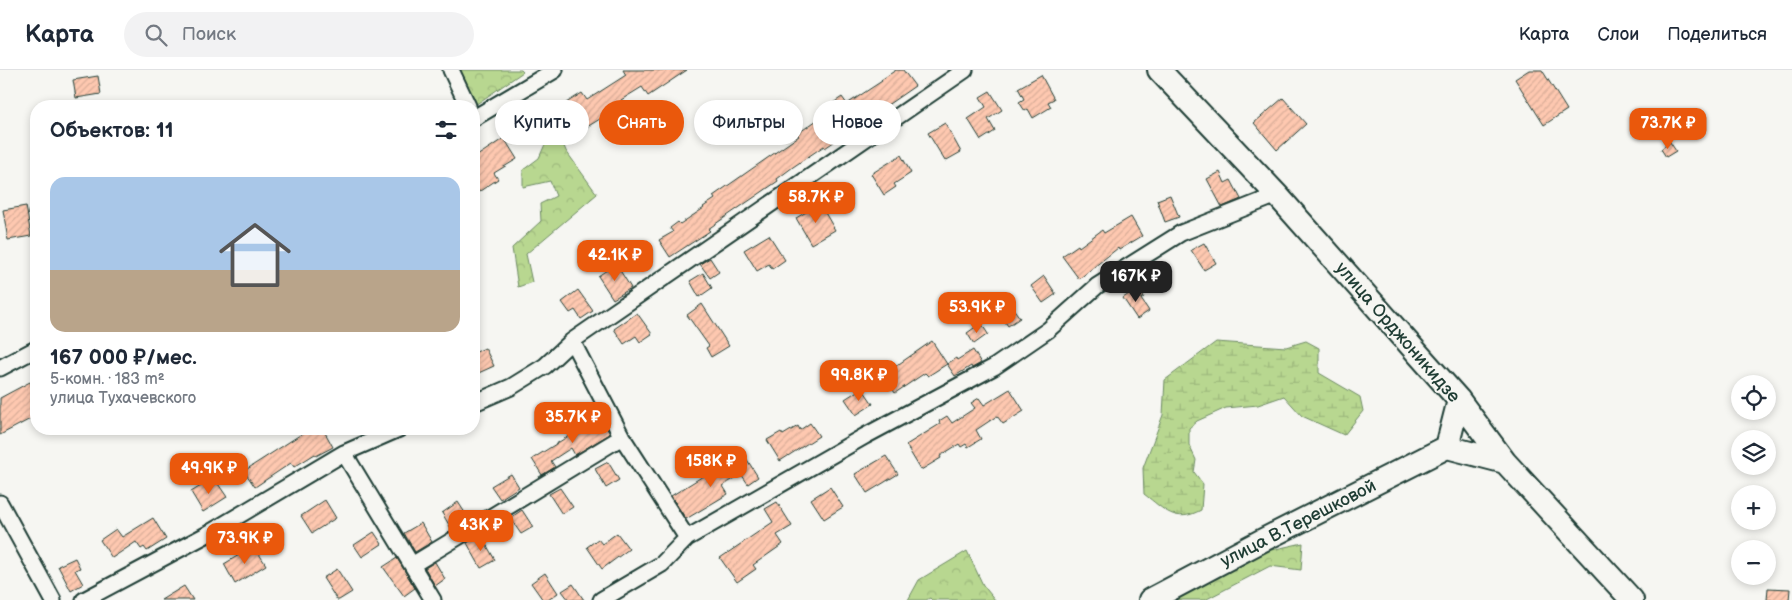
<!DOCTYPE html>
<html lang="ru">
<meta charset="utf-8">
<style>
:root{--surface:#fff;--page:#f2f2f3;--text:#1f2937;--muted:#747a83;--line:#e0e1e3;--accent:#ea580c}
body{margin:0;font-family:"Balsamiq Sans",sans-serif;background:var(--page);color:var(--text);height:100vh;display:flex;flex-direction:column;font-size:19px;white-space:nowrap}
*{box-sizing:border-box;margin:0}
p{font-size:16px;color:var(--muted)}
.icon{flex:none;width:28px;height:28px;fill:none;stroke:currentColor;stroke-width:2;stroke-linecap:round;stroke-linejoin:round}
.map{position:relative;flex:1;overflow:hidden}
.panel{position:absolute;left:30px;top:30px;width:450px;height:335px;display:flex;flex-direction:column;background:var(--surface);border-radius:20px;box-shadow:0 2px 8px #0003}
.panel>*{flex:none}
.hud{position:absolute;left:495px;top:30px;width:475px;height:45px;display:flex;gap:10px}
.buttons{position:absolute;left:1731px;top:305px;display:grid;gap:10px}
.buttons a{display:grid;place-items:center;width:45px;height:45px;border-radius:50%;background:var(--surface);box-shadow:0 2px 8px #0003;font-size:25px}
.price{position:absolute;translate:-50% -42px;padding:0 11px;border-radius:10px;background:var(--accent);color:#fff;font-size:16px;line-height:32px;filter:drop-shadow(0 1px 2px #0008)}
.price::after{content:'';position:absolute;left:50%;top:30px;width:15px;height:11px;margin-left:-8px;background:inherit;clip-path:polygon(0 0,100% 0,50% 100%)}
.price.current{background:#222;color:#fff}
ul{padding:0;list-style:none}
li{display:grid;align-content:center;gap:10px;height:265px;padding:0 20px}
li span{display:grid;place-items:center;height:155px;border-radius:15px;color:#555}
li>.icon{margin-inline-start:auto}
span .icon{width:90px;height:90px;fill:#fffc;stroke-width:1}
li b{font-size:21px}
h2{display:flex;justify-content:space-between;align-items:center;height:60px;padding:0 20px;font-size:21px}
.pill{padding:0 18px;border-radius:22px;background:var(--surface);box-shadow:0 2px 8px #0003;font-size:18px;line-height:45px}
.pill.current{background:var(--accent);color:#fff}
header{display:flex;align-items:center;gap:30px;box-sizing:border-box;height:70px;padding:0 25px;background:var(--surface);border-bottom:1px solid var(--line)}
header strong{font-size:24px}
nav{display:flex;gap:28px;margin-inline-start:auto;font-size:18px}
.search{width:350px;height:45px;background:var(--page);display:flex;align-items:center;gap:12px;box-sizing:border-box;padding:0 18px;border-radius:28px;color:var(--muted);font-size:19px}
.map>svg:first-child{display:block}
.forest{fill:url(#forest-crowns);stroke:#6c8a62}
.wetland{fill:url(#wetland-marsh);stroke:#6c8a62}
.building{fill:url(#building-hatch);stroke:#1f3d34}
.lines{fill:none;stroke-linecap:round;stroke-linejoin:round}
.minor-casing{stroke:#1f3d34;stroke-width:19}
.secondary-casing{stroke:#1f3d34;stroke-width:26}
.minor{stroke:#f6f6f2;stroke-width:15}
.secondary{stroke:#f6f6f2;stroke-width:22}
.labels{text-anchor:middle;stroke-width:4;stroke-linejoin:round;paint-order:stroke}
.street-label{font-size:18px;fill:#1f3d34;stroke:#f6f6f2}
</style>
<header>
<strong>Карта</strong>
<div class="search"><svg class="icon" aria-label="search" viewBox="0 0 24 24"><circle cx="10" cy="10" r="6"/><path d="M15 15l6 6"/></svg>Поиск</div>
<nav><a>Карта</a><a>Слои</a><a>Поделиться</a></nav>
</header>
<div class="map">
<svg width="1792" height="530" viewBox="0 0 1792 530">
<defs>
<pattern id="forest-crowns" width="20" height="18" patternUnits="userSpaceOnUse" patternTransform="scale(1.25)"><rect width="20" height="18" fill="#b8d790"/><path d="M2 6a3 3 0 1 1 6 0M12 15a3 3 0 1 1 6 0" fill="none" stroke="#9eb97d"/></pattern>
<pattern id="wetland-marsh" width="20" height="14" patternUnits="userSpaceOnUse" patternTransform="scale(1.25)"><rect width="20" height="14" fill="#b8d790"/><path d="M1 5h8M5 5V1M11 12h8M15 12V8" fill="none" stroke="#9eb97d"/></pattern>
<pattern id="building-hatch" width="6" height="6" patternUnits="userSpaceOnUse" patternTransform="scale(1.25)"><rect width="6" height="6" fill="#fec8b0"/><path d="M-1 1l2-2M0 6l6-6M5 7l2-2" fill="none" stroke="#d9ad98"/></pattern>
</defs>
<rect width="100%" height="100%" fill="#f6f6f2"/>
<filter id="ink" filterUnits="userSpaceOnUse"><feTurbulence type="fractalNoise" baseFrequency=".02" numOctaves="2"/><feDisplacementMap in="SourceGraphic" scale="10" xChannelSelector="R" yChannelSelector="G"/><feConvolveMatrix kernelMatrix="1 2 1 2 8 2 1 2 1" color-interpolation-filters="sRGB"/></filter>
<g filter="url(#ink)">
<!-- forest -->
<path class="forest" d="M458,0h63l2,2 -48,33z
M558,61l8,20 31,43 -71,60 6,28 -14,5 -6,-39 29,-27 -1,-17 16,-8 -6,-15 -27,6v-17l16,-12 7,-16z
M1303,473l-2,27 -31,-4 -65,34h-39l87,-46z
M967,481l16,34 12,15h-63l-2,-2 -4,2h-18l11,-20z"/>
<!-- wetland -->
<path class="wetland" d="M1306,271l13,7v25l41,24 3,14 -19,24 -42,-19 -18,-20 -26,9 -32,3 -29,13 -8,7v17l7,15 -2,12 9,12 -2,26c-26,14 -36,0 -57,-16l-1,-26 20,-53 2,-35 51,-38 70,5z"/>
<!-- building -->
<path class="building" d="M623,0h64l-39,26 -6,-9 -21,13 3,4 -37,23 -8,-13 -4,3 -9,-14 16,-10 5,7 39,-25z
M896,0h7l12,16 -90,62 -1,-2 -31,21 -16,12 1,2 -70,48 2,2 -40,26 -11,-17 14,-8 -3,-4 8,-6 2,2 24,-16 -1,-1 12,-8 -2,-3 86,-60 -2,-2 33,-23 -3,-4 15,-10 5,7 35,-23 -1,-1z
M1529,0h13l25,40 -23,15 -29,-46z
M1041,5l13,24 -6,3 3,5 -18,11 -5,-9 -3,2 -6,-9 5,-3 -6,-11z
M98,6l3,18 -25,4 -3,-18z
M990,21l12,19 -14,9 7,12 -14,9 -13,-21 18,-12 -6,-10z
M1283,28l23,26 -29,26 -23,-27z
M945,53l16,29 -16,9 -17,-28z
M504,68l13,21 -23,14 4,6 -24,16v-37z
M1670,72l6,9 -10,6 -5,-8z
M901,85l10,18 -17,11 2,3 -12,8 -13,-21z
M1220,102l5,11 6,-3 10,19 -19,8 -15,-28z
M1170,125l9,22 -14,5 -8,-22z
M820,134l15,26 -24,14 -15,-26z
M26,136l5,30 -23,4 -5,-30z
M1131,147l11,19 -23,14 -1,-2 -39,31 -17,-23 16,-11 1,2 23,-17 2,3z
M769,165l16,25 -13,9 -3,-5 -12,7 -13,-21z
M1204,173l12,20 -12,7 -13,-20z
M710,188l9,14 -9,6 -10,-14z
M616,194l15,24 -18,11 -15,-23z
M703,203l9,15 -13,9 -9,-16z
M1044,206l12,18 -13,9 -12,-17z
M1138,218l6,9 -3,2 8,12 -12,8 -14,-21z
M578,220l15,21 -12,8 -6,-9 -5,3 -8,-11z
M1008,231l12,17 -12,8 -12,-16z
M702,234l27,42 -18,11 -5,-9 3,-2 -22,-31z
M637,243l15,21 -12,8 -4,-6 -12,8 -10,-15z
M981,253l7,11 -14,10 -7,-11z
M932,271l15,23 -19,12 -3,-3 -30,20 -12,-18z
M485,278l9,18 -20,9v-22z
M973,280l8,13 -9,5 -1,-2 -16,10 -8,-12 9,-6 1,2z
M30,312l6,13v21l-36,19v-37z
M862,318l11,16 -17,11 -11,-16z
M1010,319l14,22 -21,13 -6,-8 -21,14 5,9 -13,8 -2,-3 -5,3 -2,-3 -19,12 1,2 -20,12 -15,-25 34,-21 -1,-3 8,-5 5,7 23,-15 -4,-5 8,-5 5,7z
M600,344l10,20 -35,21 -4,-7 -20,13 4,6 -13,8 -10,-16 59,-37 -1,-2z
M810,353l9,13 -39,25 -13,-21 14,-8 2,3 15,-9 2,4z
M301,359h22l10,18 -17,9 -1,-2 -21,13 -3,-4 -36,24 -11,-16 59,-38z
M886,386l12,18 -31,19 -12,-19z
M746,388l12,19 -10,7 -7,-10 -18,12 5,8 -42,25 -15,-23 42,-26 2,3 11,-8 3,5z
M608,392l11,18 -13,8 -11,-19z
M511,404l8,13 -19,12 -9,-13z
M214,408l13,19 -24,15 -12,-20z
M830,417l13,20 -19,12 -13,-20z
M560,418l13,19 -11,7 -13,-20z
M325,430l11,18 -24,15 -11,-17z
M458,432l11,17 -17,11 -10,-17z
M777,432l15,24 -15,9 6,9 -30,21 3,4 -19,13 -17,-24 53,-36 -8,-13z
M522,440l11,17 -12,7 -11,-16z
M153,448l13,21 -19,12 -3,-4 -3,2 -5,-7 -24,16 -12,-18 16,-11 6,8z
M421,453l11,19 -17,10 -11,-19z
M374,462l8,12 -20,13 -8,-12z
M617,463l12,16 -27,20 -15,-22 11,-8 4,5z
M481,465l14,25 -14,8 -14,-25z
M254,476l12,19 -31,19 -11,-20z
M75,488l5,10 -5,2 8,14 -12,7 -13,-25z
M397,488l18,30 -11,8 -21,-29z
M435,492l10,17 -10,7 -10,-18z
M337,499l15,23 -13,8h-2l-14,-22z
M545,503l13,20 -10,7h-5l-12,-17z
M573,514l11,16h-15l-7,-9z
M184,516l9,14h-32z
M1768,518l22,1 -1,11h-22z"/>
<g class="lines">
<!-- minor casing -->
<g class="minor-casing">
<path id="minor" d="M451,0l17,36
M474,48l81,-48
M572,271l50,96 65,101
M0,298l36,-19
M474,333l37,-16 34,-21 27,-25 393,-271
M344,383l89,147
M0,433l53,97
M412,495l210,-128
M84,530l122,-65 138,-82 55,-24
M601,530l61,-36 25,-26 178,-102 129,-69 54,-37 49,-44 84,-53 96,-38"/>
</g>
<!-- secondary casing -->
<g class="secondary-casing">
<path id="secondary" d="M1159,0l118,125 182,205 46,62 127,138
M1447,377l58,15
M1150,530l113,-60 184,-93 12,-47"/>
</g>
<!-- minor -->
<use href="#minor" class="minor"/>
<!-- secondary -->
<use href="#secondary" class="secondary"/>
</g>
</g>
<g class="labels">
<!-- street labels -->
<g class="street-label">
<text transform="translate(1398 262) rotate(49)" y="6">улица Орджоникидзе</text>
<text transform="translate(1298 453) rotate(-27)" y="6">улица В.Терешковой</text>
</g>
</g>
</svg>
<div class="buttons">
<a><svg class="icon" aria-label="locate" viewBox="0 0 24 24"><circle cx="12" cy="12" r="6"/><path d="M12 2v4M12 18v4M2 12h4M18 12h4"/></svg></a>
<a><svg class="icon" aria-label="layers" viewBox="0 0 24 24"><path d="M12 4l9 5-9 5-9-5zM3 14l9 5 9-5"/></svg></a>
<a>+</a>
<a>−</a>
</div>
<b class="price" style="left:1668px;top:80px">73.7K ₽</b>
<b class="price" style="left:816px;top:154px">58.7K ₽</b>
<b class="price" style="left:615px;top:212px">42.1K ₽</b>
<b class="price current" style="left:1136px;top:233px">167K ₽</b>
<b class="price" style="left:977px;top:264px">53.9K ₽</b>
<b class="price" style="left:859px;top:332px">99.8K ₽</b>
<b class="price" style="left:573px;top:374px">35.7K ₽</b>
<b class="price" style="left:711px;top:418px">158K ₽</b>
<b class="price" style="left:209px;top:425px">49.9K ₽</b>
<b class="price" style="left:481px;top:482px">43K ₽</b>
<b class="price" style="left:245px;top:495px">73.9K ₽</b>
<div class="hud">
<a class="pill">Купить</a>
<a class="pill current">Снять</a>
<a class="pill">Фильтры</a>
<a class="pill">Новое</a>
</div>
<section class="panel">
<h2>Объектов: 11<svg class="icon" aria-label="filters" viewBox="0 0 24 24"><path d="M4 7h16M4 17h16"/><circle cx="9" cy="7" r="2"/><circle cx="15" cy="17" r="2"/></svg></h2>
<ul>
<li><span style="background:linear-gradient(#a9c7e8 60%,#b9a48a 0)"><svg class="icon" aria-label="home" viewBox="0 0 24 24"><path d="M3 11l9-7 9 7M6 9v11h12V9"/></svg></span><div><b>167 000 ₽/мес.</b><p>5-комн. · 183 m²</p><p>улица Тухачевского</p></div></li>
</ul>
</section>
</div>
